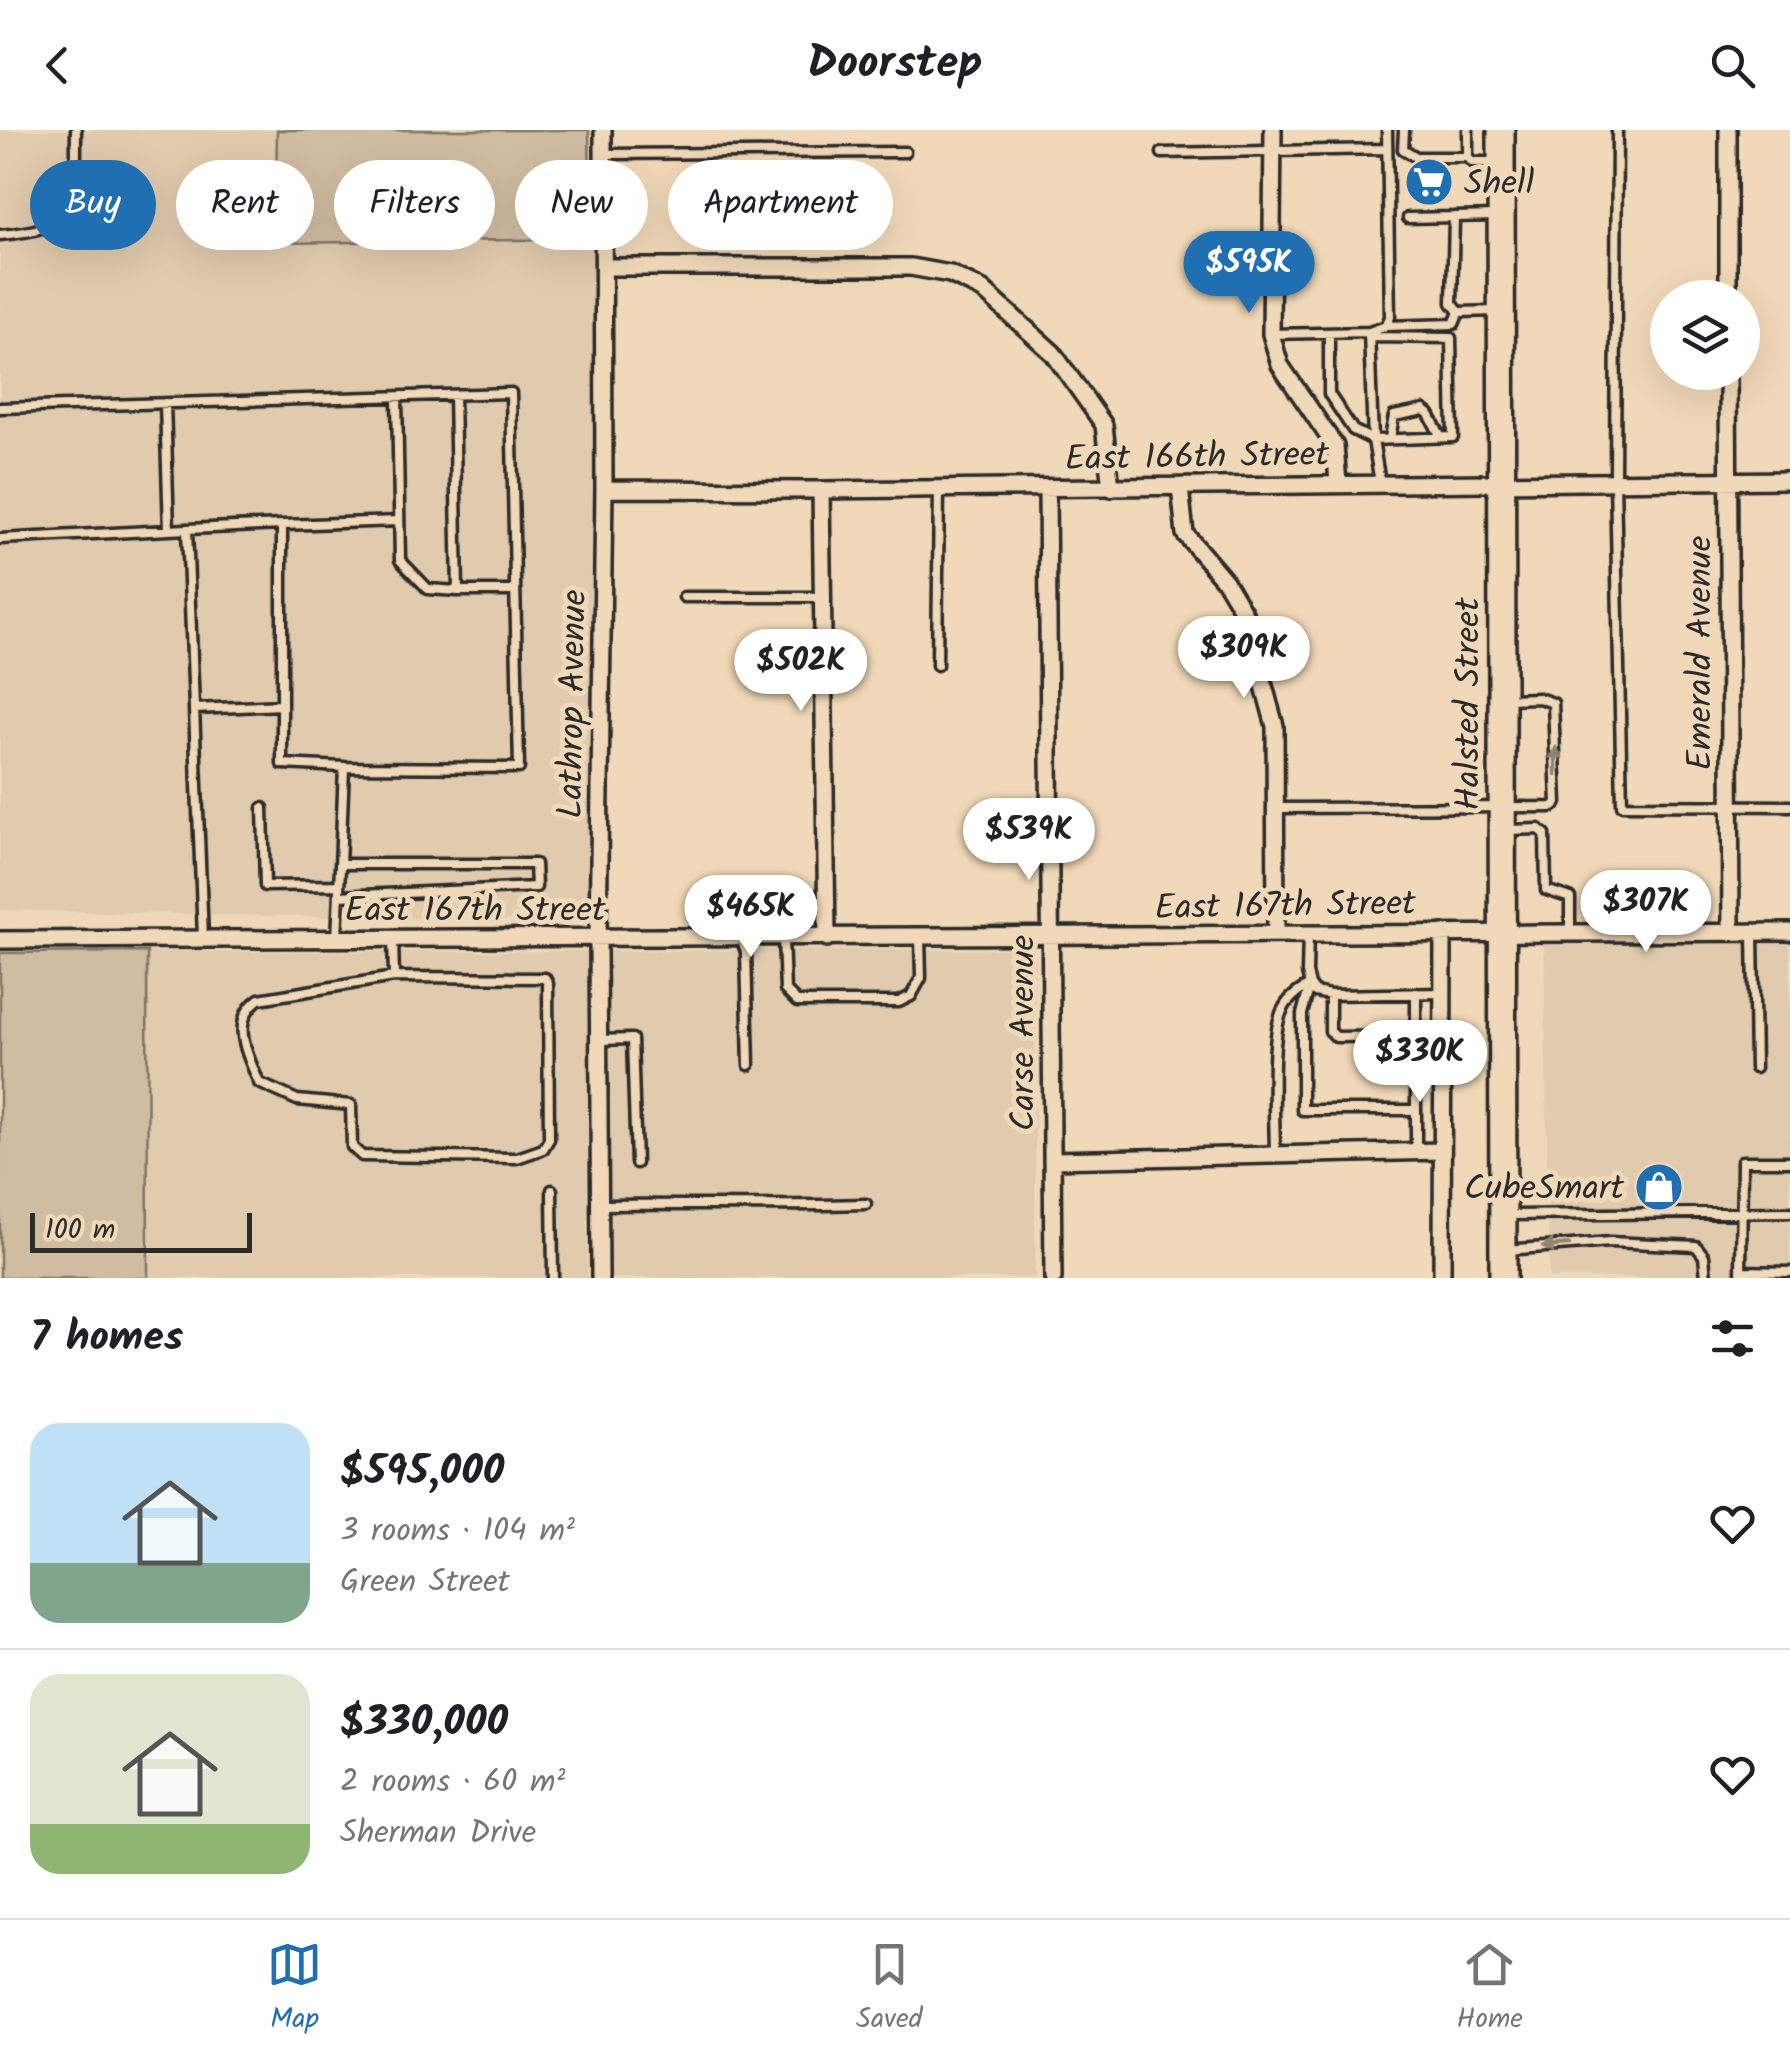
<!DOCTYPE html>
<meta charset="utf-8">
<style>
:root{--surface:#fff;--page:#f6f6f6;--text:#202124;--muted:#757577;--line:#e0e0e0;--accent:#1f6fb2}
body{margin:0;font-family:Kalam,sans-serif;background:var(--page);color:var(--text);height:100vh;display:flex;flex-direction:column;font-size:38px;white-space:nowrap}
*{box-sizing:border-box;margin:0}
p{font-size:32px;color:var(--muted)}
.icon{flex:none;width:55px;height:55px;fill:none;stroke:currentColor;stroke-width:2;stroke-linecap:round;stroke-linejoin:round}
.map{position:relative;height:1148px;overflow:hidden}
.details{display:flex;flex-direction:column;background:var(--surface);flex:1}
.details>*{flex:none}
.banner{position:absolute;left:30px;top:30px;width:1000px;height:90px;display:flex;gap:20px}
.tools{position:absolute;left:1650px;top:150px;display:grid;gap:20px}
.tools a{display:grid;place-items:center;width:110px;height:110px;border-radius:50%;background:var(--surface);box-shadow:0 10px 40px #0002;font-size:50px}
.scale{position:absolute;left:30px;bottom:25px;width:222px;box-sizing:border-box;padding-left:10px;border:5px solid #2b2b2b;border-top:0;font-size:28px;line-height:35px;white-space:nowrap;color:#2b2b2b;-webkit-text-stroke:8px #f1d8b8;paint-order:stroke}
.price{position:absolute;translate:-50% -85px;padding:0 22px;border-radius:35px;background:#fff;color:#222;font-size:32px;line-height:65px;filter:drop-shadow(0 2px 5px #0008)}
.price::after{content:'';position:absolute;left:50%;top:60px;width:30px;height:22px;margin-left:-15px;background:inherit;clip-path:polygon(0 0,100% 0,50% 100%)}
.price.on{background:var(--accent);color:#fff}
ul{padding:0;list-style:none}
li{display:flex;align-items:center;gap:30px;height:250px;padding:0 30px}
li+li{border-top:2px solid var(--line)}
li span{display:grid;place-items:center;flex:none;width:280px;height:200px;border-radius:30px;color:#555}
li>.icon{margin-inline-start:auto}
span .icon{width:120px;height:120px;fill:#fffc;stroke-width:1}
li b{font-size:42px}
h2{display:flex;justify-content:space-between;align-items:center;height:120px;padding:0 30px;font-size:42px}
.chip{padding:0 35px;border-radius:45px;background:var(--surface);box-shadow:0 10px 40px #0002;font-size:35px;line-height:90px}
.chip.on{background:var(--accent);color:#fff}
header{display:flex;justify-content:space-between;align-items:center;height:130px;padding:0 30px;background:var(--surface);font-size:45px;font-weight:800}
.tabs{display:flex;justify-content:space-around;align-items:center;height:140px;border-top:2px solid var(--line);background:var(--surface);font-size:28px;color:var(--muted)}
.tabs a{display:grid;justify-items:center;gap:5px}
.tabs .on{color:var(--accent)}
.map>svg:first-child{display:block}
.built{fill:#e1caad}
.green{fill:#d0bca0;stroke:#7e7466;stroke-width:2.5}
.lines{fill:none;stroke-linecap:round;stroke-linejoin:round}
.lane-casing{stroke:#2b2b2b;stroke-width:15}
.street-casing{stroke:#2b2b2b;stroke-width:22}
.primary-casing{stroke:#2b2b2b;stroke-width:32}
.lane{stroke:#f1d8b8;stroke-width:8}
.street{stroke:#f1d8b8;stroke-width:15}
.primary{stroke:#f1d8b8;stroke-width:25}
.oneway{fill:#8e8272}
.labels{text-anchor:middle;stroke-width:10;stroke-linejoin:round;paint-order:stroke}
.poi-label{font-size:35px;fill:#2b2b2b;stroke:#f1d8b8;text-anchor:start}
.street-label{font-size:35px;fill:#2b2b2b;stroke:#f1d8b8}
</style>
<header><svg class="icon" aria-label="back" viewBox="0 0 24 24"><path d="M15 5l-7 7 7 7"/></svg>Doorstep<svg class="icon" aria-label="search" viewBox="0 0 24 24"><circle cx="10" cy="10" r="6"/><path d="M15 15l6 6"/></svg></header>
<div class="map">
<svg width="1790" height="1148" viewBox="0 0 1790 1148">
<rect width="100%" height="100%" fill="#f1d8b8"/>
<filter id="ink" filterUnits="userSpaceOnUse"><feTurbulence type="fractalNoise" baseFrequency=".01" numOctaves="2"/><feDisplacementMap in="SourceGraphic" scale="20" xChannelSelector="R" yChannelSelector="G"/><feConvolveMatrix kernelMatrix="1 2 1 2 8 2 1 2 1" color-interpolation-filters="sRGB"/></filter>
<g filter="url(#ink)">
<!-- built -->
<path class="built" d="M0,0h589l5,230 -4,562 -590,-12z
M1544,802h246v346h-241z
M1035,819v329h-424l-1,-327z
M587,821v327h-439l-1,-326z"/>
<!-- green -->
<path class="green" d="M277,0h312l2,109 -316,4z
M147,822l1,326h-148v-325z"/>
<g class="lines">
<!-- lane casing -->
<g class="lane-casing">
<path id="lane" d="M1404,0l-1,19 13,8h52l4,5h25
M1468,0v27
M1617,0l-2,351 7,324 168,1
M1162,23l225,-4
M603,24l302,-2
M1497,86l-43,1 -2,86 7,9 40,-1
M1408,88l46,-1
M0,105c85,-7 75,-32 76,-105
M1386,196l68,-2 5,-12
M1369,202l17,-6 4,-9 -3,-187
M1329,203v61l24,36 20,10 80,-3 -2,-99 -82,-1
M1271,204l98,-2 4,108 7,43
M454,265l4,196h57
M397,267l3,163 28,29 30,2
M165,273l4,127
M0,278l511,-15 8,375 -175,-1 -7,173
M1390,308l4,-22 30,-6 5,4 12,23
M282,395l117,-4
M187,399l95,-4v239l62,3
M0,409l187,-10 16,409
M684,467h138
M937,535l2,-177
M195,579l87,-4
M263,678l2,78 74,-1
M1276,678l276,-1 5,-4 -4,-100 -14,-5 -32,1
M1508,700l31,-1 6,5 1,56 24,8v34
M339,766l197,-9 -1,-23h-195
M1753,802l2,136
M1308,803l-1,40 3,12 -8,29v96h114
M741,808l5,14 3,113
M783,808l2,52 12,12h102l12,-6 10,-18 -1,-41
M393,809l1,38 -135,22c-30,22 -12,54 0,84l38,17 54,5 1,42 10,9 155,2 26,-9 6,-10 -1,-155 -3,-6 -151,-1
M1310,855l5,7 15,3 112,-2
M1330,865v36l6,6 80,-1
M599,910l33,-1 4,124
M1416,1022v-159
M1275,1025c0,-34 -6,-115 7,-144 6,-13 16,-20 28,-26
M552,1060l1,88
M600,1075c89,-1 177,2 266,-1
M1507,1085l283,-3
M1506,1120l104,-8 86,4 8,10 2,22
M1741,1141l49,1
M1741,1148l1,-117h48"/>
</g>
<!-- street casing -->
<g class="street-casing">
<path id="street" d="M1273,0l-2,204 9,31 55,81 3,37
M1728,0v168
M605,137h306l39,7 33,16 70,63 51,72 7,63
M1728,242l3,560
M1180,357l5,47 40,47 19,32 31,113 1,207
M1047,358l6,790
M604,359l217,1 969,-10
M821,360l6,448
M0,810l1790,-8
M1052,1030l390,-9
M600,1148l-2,-340 6,-449 -1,-359
M1442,1148l1,-345"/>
</g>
<!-- primary casing -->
<g class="primary-casing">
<path id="primary" d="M1501,0l2,1148"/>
</g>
<!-- lane -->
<use href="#lane" class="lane"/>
<!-- street -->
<use href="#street" class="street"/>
<!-- primary -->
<use href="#primary" class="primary"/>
</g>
<!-- one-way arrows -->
<defs><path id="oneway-solid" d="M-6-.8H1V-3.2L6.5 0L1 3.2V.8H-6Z" transform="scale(2.5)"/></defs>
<g class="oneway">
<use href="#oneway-solid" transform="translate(1556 631) rotate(-90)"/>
<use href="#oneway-solid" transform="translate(1556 1116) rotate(176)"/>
</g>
</g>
<!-- icons -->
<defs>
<g id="supermarket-disc" transform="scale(2.5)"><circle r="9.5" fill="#1f6fb2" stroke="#f1d8b8"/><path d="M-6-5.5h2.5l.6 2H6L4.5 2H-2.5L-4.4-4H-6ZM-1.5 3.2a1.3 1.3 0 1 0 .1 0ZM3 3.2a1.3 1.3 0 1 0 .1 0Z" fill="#fff"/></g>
<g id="shop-disc" transform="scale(2.5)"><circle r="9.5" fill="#1f6fb2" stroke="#f1d8b8"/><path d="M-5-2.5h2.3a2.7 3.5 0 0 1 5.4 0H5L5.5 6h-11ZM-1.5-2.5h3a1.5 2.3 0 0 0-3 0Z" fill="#fff"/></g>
</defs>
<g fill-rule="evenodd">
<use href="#supermarket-disc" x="1429" y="52"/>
<use href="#shop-disc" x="1659" y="1057"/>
</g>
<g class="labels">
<!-- poi labels -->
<g class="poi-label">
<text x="1464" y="64">Shell</text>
<text x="1624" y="1069" text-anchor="end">CubeSmart</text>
</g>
<!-- street labels -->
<g class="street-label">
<text transform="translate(1197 325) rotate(-1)" y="12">East 166th Street</text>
<text transform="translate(1699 523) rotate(-90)" y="12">Emerald Avenue</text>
<text transform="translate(571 574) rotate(-89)" y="12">Lathrop Avenue</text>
<text transform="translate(1467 574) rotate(-90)" y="12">Halsted Street</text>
<text transform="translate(1285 774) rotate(-1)" y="12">East 167th Street</text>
<text x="475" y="791">East 167th Street</text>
<text transform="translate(1022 903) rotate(-90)" y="12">Carse Avenue</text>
</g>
</g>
</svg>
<div class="tools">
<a><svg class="icon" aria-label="layers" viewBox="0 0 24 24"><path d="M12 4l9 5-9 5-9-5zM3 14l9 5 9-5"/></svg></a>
</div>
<div class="scale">100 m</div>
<b class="price on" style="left:1249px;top:186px">$595K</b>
<b class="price" style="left:1244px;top:571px">$309K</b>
<b class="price" style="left:801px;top:584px">$502K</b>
<b class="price" style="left:1029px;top:753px">$539K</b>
<b class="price" style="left:1646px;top:825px">$307K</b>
<b class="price" style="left:751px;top:830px">$465K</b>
<b class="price" style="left:1420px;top:975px">$330K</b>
<div class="banner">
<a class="chip on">Buy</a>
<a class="chip">Rent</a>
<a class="chip">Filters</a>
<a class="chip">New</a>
<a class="chip">Apartment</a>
</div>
</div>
<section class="details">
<h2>7 homes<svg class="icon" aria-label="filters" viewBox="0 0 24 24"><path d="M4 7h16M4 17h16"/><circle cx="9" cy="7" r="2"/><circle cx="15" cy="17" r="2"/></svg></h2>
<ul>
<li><span style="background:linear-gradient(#bfe0f5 70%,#7fa58c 0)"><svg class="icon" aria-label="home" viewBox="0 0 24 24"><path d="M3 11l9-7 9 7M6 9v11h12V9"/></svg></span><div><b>$595,000</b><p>3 rooms · 104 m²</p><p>Green Street</p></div><svg class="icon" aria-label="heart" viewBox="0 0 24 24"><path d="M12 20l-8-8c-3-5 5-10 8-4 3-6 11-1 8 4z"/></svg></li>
<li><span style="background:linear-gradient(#dfe7d0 75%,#8fb573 0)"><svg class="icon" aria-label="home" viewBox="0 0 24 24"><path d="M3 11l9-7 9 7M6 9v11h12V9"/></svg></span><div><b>$330,000</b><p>2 rooms · 60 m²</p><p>Sherman Drive</p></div><svg class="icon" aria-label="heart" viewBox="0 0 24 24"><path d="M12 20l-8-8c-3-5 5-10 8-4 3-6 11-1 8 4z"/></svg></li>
</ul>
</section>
<nav class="tabs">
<a class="on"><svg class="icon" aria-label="map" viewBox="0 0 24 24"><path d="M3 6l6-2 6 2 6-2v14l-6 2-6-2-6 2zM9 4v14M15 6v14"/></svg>Map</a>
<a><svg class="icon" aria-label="saved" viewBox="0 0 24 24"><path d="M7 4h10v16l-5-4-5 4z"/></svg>Saved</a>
<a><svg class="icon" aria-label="home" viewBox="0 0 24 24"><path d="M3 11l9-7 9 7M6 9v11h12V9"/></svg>Home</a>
</nav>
